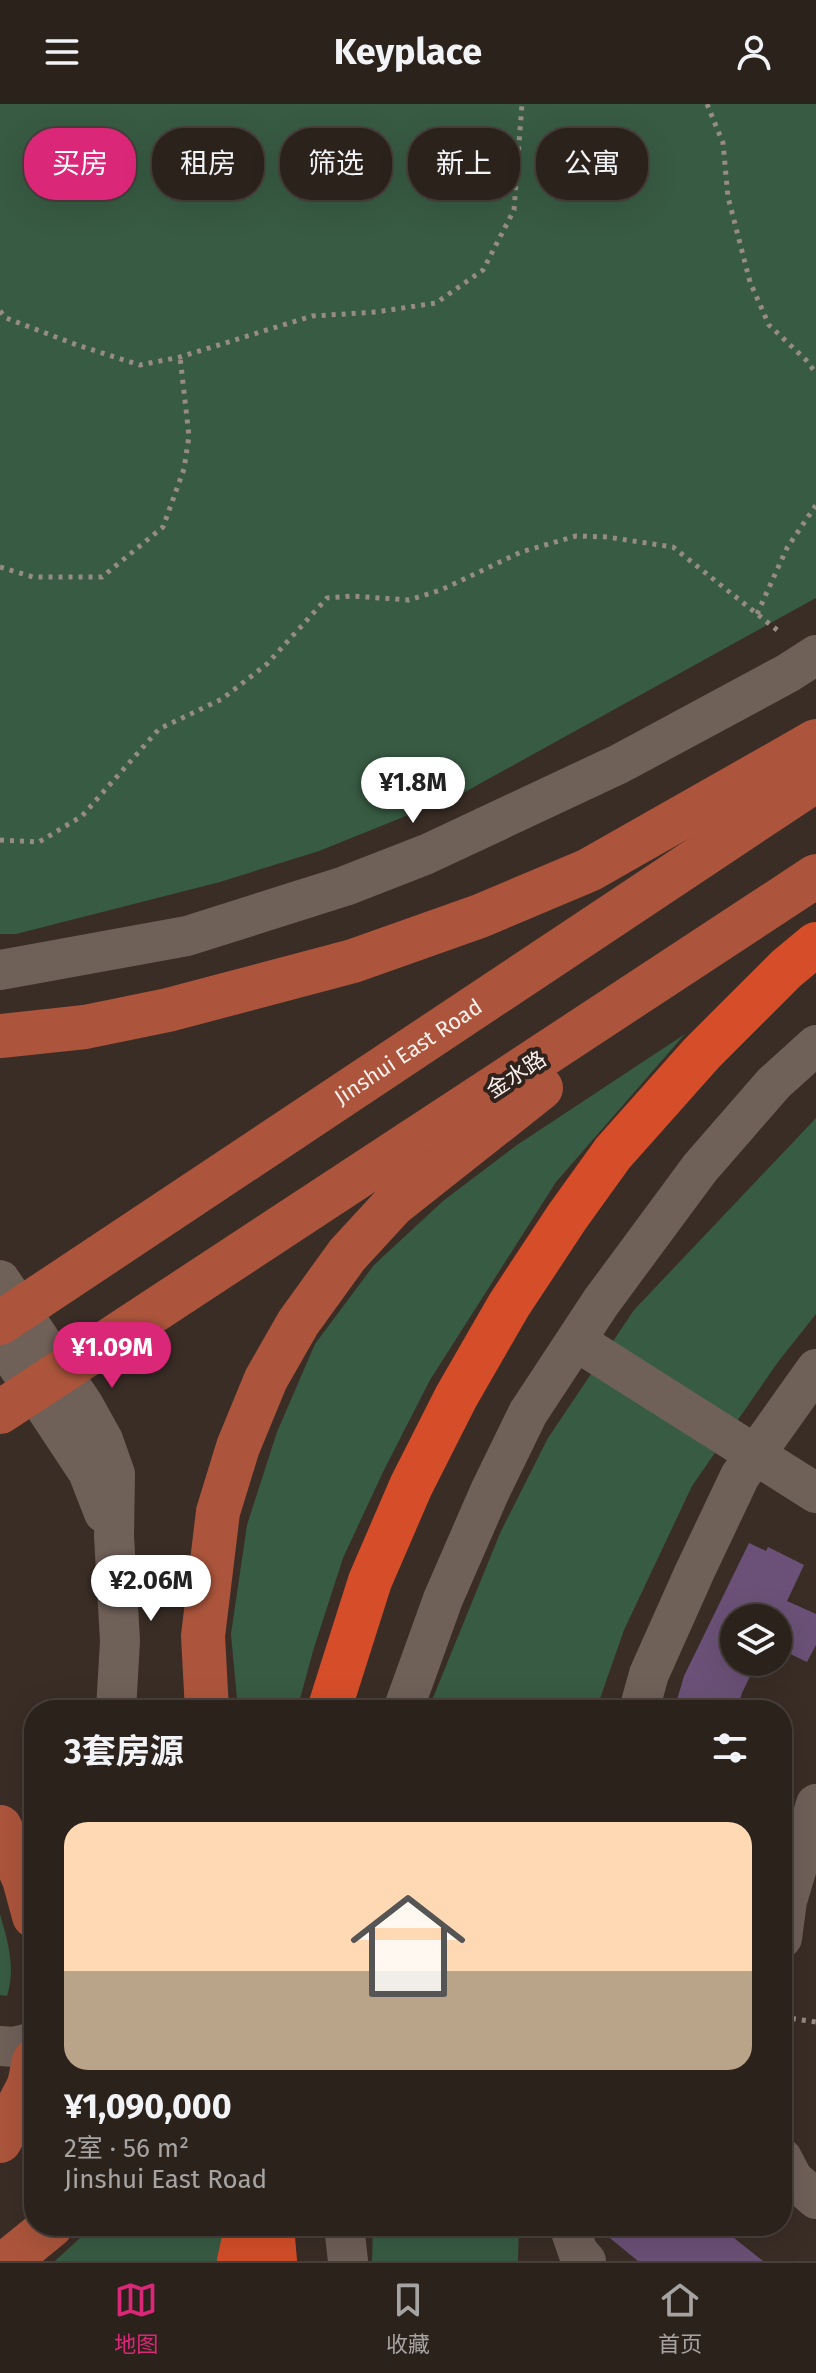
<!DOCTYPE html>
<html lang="zh">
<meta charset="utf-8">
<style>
:root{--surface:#2c221c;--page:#382f29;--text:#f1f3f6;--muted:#a6a4a3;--line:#483f3b;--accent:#db2777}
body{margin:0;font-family:"Fira Sans","Noto Sans SC",sans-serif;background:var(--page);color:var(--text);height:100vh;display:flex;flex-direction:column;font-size:30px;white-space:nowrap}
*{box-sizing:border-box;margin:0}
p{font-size:26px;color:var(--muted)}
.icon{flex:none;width:44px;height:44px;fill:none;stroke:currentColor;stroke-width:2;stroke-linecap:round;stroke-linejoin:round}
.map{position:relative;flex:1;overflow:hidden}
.details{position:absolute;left:24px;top:1596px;width:768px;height:536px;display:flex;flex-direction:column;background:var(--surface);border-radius:32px;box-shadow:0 8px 32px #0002,0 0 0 2px var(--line)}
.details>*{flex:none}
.hud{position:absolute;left:24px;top:24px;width:768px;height:72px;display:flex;gap:16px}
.controls{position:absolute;left:720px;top:1500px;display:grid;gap:16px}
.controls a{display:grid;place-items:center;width:72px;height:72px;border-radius:50%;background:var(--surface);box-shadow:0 8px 32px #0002,0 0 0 2px var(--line);font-size:40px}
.price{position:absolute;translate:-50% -68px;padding:0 18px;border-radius:28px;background:#fff;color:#222;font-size:26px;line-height:52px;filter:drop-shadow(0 2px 4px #0008)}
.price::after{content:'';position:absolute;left:50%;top:48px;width:24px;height:18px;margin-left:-12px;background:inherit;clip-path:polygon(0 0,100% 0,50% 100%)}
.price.active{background:var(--accent);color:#fff}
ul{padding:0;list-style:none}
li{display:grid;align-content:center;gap:16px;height:424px;padding:0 40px}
li span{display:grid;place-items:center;height:248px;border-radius:24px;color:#555}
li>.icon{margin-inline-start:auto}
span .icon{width:144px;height:144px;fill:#fffc;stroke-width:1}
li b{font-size:34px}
h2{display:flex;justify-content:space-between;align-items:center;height:96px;padding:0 40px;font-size:34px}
.tag{padding:0 28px;border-radius:32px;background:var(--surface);box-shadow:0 8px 32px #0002,0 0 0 2px var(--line);font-size:28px;line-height:72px}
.tag.active{background:var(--accent);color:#fff}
header{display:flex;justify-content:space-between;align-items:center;height:104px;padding:0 40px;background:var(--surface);font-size:36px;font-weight:700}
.menu{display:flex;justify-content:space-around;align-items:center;height:112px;border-top:2px solid var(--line);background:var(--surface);font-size:22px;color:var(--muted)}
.menu a{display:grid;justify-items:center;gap:4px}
.menu .active{color:var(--accent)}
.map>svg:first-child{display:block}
.green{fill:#385b43}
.building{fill:#6b5177}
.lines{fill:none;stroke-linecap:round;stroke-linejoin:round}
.path{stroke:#968b85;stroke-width:5;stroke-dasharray:4 6;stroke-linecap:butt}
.minor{stroke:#6f6058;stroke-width:40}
.major{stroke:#ac553c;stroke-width:44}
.highway{stroke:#d54e29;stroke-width:44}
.labels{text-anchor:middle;stroke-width:8;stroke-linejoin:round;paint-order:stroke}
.street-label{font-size:22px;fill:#f9f0ec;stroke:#30231d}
</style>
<header><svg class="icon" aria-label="menu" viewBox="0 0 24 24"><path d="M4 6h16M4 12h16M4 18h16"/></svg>Keyplace<svg class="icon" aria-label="person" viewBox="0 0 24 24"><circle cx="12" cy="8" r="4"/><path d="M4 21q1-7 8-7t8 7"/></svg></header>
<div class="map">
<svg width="816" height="2157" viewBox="0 0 816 2157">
<rect width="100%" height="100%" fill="#3a2d26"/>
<!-- green -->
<path class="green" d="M0,0h816v494l-353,195 -144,58 -99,31 -204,52h-16z
M685,930l-129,148 -126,198 -46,90 -41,88 -30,93 -16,59h-59l-7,-76 16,-109 30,-93 38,-88 59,-79 69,-64 74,-56z
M816,1014v196l-38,48 -86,124 -68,144 -28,80h-168l73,-179 47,-93 86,-128z
M0,1810c8,28 16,54 7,82l-7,-1z
M93,2122h133l-4,35h-167z
M373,2122h146l-1,35h-146z"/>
<!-- building -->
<path class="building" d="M749,1439l17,8 2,-4 36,18 -17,36 29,13v31l-9,17 -29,-14v-30h-44v44h23l-15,31 -5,17h-63l10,-34z
M600,2122h119l44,35h-125l-38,-31z"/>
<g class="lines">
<!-- path -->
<path class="path" d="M707,0l16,39 5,54 22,85 19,43 37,35 10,13
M0,207l6,7 71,27 63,20 40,-8 132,-41 64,-4 60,-9 47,-33 31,-60 8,-106
M0,463l33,10h69l61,-50 21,-58 5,-33 -9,-79
M757,510l30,-66 29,-43
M0,736l39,2 43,-26 77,-87 63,-30 45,-35 60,-66 25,-2 57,4 32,-10 80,-38 55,-16 31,1 66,10 108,86
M782,1913l34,5"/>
<!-- minor -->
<path class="minor" d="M0,866l187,-34 158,-50 82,-32 192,-90 169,-91 28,-18
M0,1176l83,124 20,36 12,34 -1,62 6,105 -4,69
M0,1235l88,133 16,41
M576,1237l240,152
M403,1606l40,-111 47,-108 38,-78 73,-111 99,-134 74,-85 42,-38
M639,1606l10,-36 46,-103 45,-95 76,-107
M782,1834l5,-37 29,-97
M0,1942l14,1 20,-5
M782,2054l11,21 23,20
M344,2122l4,35
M569,2122l9,26 8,9"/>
<!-- major -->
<g class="major">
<path d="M0,932l85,-9 83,-17 185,-49 127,-45 109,-46 227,-129"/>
<path id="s1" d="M0,1219l816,-543"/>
<path d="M0,1308l816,-536"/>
<path d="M207,1606l-4,-74 15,-124 20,-65 28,-68 32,-56 49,-68 46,-50 148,-117"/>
<path d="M0,1723l24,52 10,37"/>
<path d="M0,2037l29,-56 5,-24"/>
<path d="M8,2157l43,-35"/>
</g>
<!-- highway -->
<path class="highway" d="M329,1606l41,-129 41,-95 45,-89 53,-92 58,-88 46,-64 89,-100 84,-84 30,-25
M272,2122l3,35
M239,2157l8,-35"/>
</g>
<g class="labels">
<!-- street labels -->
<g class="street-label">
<text dy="8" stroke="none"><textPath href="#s1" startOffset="490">Jinshui East Road</textPath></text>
<text transform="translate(516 970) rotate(-33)" y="8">金水路</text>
</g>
</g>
</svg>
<div class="controls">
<a><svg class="icon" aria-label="layers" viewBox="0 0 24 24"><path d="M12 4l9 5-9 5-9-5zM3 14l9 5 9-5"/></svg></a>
</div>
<b class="price" style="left:413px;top:721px">¥1.8M</b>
<b class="price active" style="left:112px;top:1286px">¥1.09M</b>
<b class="price" style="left:151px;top:1519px">¥2.06M</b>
<div class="hud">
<a class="tag active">买房</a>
<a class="tag">租房</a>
<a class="tag">筛选</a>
<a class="tag">新上</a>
<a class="tag">公寓</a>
</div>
<section class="details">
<h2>3套房源<svg class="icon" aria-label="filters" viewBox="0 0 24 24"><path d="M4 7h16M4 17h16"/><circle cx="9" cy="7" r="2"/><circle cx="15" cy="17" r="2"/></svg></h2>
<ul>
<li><span style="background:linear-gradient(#ffd9b3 60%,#b9a48a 0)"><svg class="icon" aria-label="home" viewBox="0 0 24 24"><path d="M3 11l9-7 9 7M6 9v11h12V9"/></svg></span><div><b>¥1,090,000</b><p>2室 · 56 m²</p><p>Jinshui East Road</p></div></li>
</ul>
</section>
</div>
<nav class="menu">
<a class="active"><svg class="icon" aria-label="map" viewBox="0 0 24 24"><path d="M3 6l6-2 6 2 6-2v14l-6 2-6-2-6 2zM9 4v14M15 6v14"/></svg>地图</a>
<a><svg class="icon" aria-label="saved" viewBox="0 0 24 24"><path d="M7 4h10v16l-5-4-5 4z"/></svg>收藏</a>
<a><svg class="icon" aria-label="home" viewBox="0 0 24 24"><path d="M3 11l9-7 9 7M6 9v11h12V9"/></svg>首页</a>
</nav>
